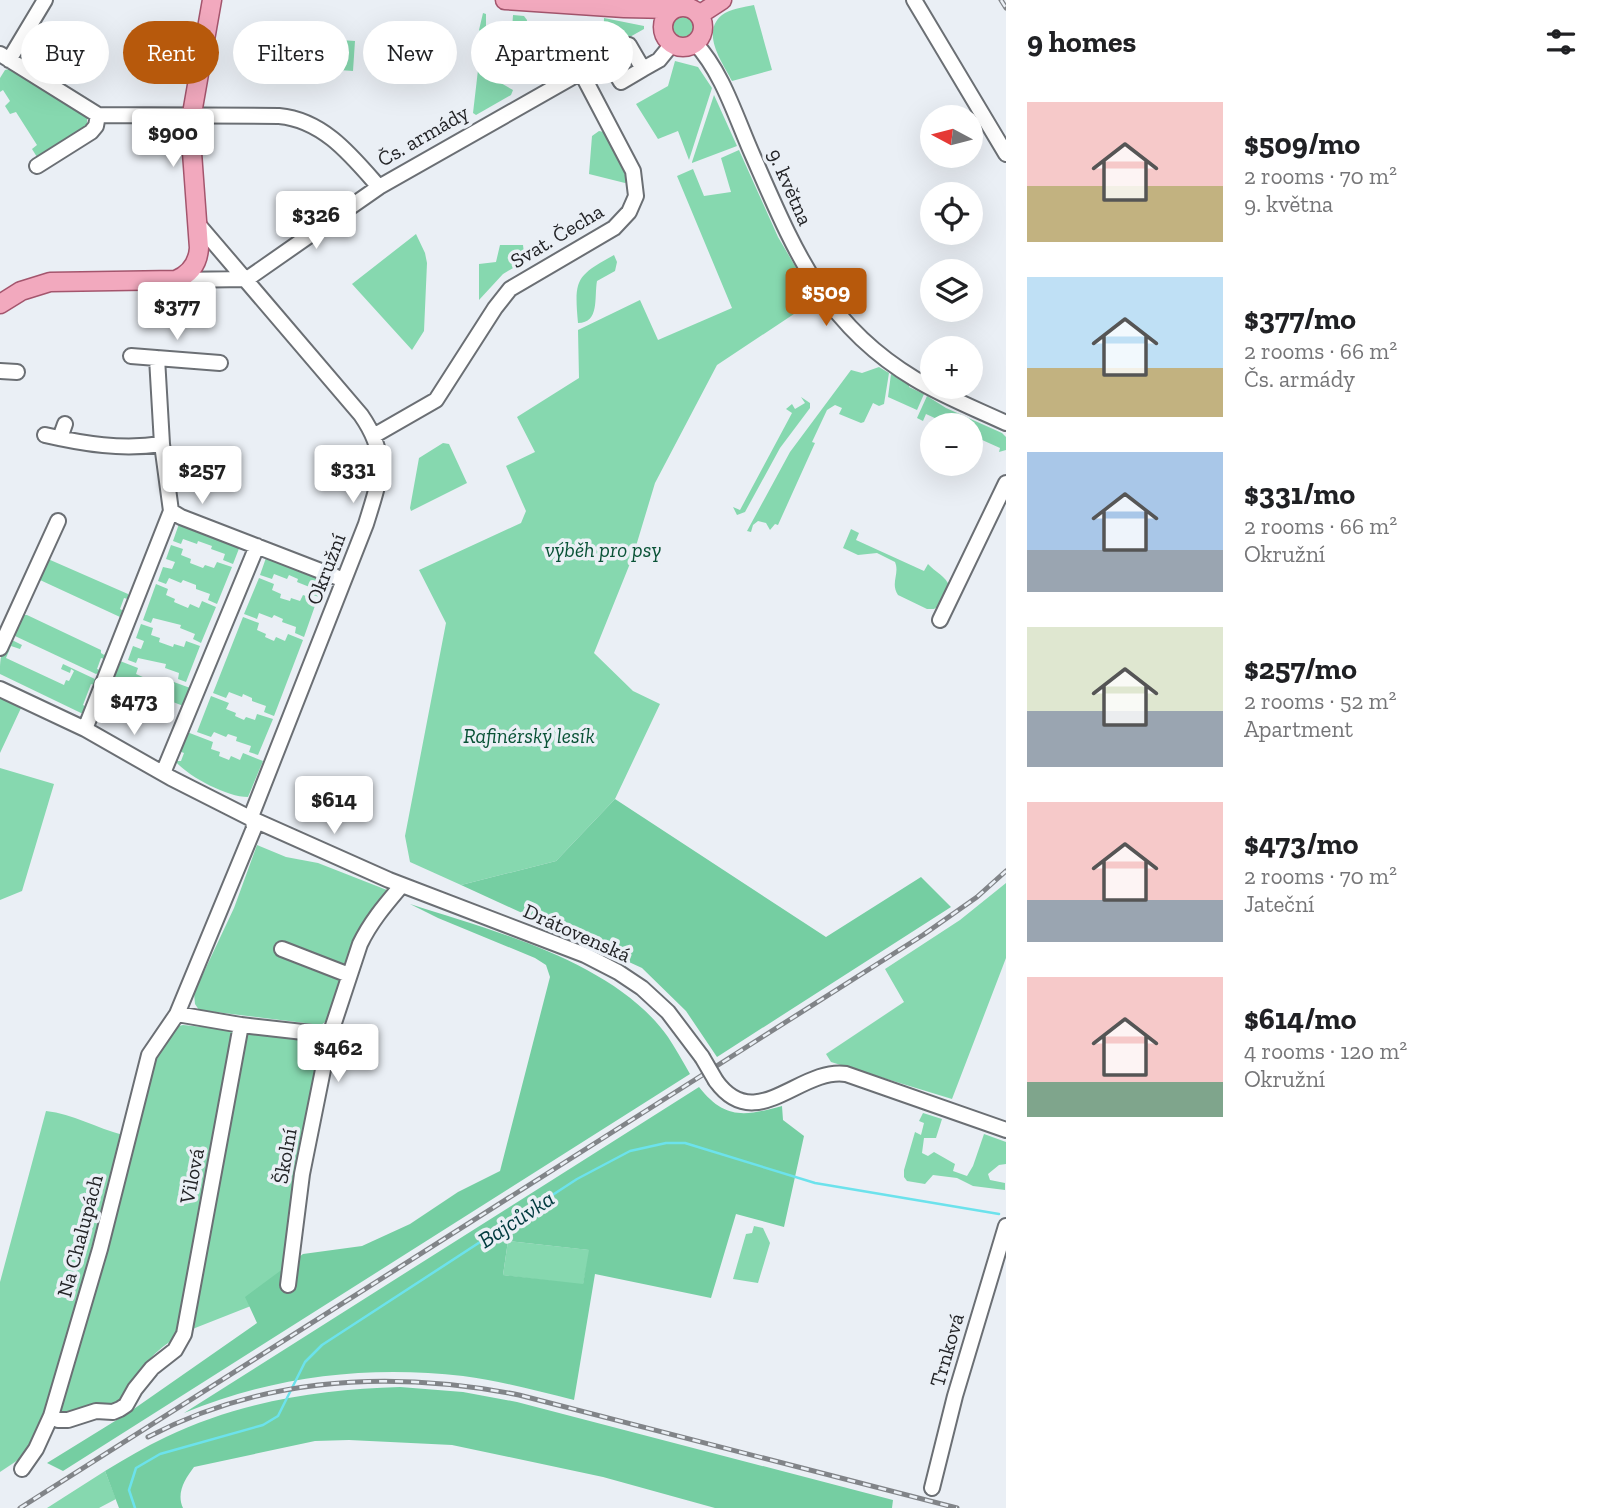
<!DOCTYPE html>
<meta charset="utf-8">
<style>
:root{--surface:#fff;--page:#f6f6f6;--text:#202124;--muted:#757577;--accent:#b7590c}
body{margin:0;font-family:"Zilla Slab",serif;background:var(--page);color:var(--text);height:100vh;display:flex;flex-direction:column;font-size:26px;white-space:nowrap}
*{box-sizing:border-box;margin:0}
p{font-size:23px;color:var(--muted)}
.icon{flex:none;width:38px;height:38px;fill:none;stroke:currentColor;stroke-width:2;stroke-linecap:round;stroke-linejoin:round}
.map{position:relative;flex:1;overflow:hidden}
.side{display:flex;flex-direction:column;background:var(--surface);width:595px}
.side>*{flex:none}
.banner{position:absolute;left:21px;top:21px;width:665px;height:63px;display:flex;gap:14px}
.needle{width:46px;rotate:277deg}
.buttons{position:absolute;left:920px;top:105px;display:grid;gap:14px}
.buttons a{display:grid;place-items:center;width:63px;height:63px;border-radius:50%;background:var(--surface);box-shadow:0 7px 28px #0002;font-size:35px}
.price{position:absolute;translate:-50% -60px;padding:0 16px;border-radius:7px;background:#fff;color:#222;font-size:23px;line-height:46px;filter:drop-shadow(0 2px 4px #0008)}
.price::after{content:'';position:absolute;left:50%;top:42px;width:21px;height:16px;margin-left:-10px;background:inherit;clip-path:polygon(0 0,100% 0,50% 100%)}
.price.current{background:var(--accent);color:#fff}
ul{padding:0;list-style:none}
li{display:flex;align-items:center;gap:21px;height:175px;padding:0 21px}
li span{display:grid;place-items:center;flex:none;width:196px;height:140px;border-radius:0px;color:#555}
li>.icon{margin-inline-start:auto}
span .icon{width:84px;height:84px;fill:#fffc;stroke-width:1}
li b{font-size:30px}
h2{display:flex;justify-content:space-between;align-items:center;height:84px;padding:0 21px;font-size:30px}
.chip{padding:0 24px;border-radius:32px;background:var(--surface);box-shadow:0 7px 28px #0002;font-size:24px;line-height:63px}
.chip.current{background:var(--accent);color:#fff}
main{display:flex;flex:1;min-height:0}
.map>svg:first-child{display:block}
.green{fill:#86d8af}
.forest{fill:#75cea2;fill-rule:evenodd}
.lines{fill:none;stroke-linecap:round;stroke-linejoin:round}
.stream{stroke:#6ce2ec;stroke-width:2.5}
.minor-casing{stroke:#6b6f74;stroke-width:18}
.major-casing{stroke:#a4556d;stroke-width:21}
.minor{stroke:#fff;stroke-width:14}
.major{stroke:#f2a9be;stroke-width:18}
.rail-casing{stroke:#818488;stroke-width:5}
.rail{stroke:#eaeff5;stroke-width:2.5;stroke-dasharray:8;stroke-linecap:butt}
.minor-bridge-casing{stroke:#6b6f74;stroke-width:18;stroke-linecap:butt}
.minor-bridge{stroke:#fff;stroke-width:14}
.labels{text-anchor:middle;stroke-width:7;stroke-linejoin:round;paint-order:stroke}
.street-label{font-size:21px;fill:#232427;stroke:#eaeff5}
.park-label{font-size:21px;font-style:italic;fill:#095236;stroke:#eaeff5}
.water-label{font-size:23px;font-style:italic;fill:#003a3e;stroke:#eaeff5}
</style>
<main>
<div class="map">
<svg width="1006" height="1508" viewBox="0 0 1006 1508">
<rect width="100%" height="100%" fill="#eaeff5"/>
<!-- green -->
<path class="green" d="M754,5l18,65 -40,11c-9,-18 -32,-48 -10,-66 7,-6 23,-8 32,-10z
M669 27a14 14 0 1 1 28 0a14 14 0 1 1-28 0Z
M483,13l3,1v14l26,2 1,-15 11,1 3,4 -1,14 -3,2v6h-11l-2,29 11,1 -1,9 -3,3 -6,-2 -13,-26 -19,-26z
M604,18l40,8v3l-41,23z
M480,34l15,22 12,26 -30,-19z
M299,37l56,4 -2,30 -56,-4z
M675,61l23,6 14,21 -23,72 -11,-29 -20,8 -22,-35 32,-18z
M9,69l73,43 5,6v9l-47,31 -3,-1 -5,-8 5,-4 -21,-33 -6,2 -5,-8 5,-5 -7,-11 -3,2v-14l5,-8z
M478,70l35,20 -2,5 -35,20 -3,-2z
M714,95l23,51 -45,17v-1z
M599,131l5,1 18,33 5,17 -2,1 -36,-9 3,-38z
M739,150l39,87 37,63 -98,65 -62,118 -22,73 -39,97 39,38 27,13 -45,95 -59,62 -95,24 -51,-23 -5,-26 41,-213 -27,-53 102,-47 5,-12 -20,-45 29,-14 -18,-35 62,-39 -1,-48 62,-30 18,40 74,-32 -55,-132 16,-7 11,27 27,-4 -10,-34z
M416,234l9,19 2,10 -3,68 -12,19 -60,-66z
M500,245h23l2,16 -22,13 -24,26v-36l17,-2z
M614,255l3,7 -2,9 -18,10c-3,16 3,42 -19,42 -4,-44 -2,-47 36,-68z
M879,367l10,6 -5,31 -5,2 -6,-3 -9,19 -3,1 -22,-9 3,-6 -7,-3 -8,5 -15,32 3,1 -37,82 -3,-1 -5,6 -4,-7 -8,-2 -5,4 -2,7 -4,-1 43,-79 61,-82 11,3z
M891,374l18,11v2l15,7 -7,16 -29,-13z
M927,396l19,12 56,25 4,4v13l-7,2 1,-4 -29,-13v-10h-21l-24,-11 -3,7 -6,-3z
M801,397l9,6v5l-30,40 -35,64 -8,3 -4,-8 7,3 52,-97 -6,-4 6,-5 3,5 10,-6z
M443,443l6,1 18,39 -56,28 -1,-3 9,-50z
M180,521l60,25 -7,18 -10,-4 2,-6 -14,-5 1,-3 -14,-5 -1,3 -14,-5 -2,5 -8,-3z
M851,529l8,4 -3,7 68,31 4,-7c6,7 19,13 21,22l-8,18 -7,5h-7l-29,-14c-8,-12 2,-21 -3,-33l-18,-9 -19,2 -15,-7z
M171,545l12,4 -2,6 10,4 -1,4 13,5 2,-3 9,3 3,-6 15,5 -15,37 -9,-4 2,-6 -14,-5v-4l-13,-5 -2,3 -12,-5 -3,6 -8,-3 5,-14 9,2 3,-7 -9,-3z
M267,555l59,22 -7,20 -9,-3 2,-6 -15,-6 1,-3 -9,-4 -2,4 -13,-5 -2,5 -12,-4z
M48,559l80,35 3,6 -7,-2 -4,11 6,3 -6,5 -80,-37 -1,-2z
M259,578l15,6 -2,6 9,4 -1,4 10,3 1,-3 9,3 3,-6 14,5 -13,37 -9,-4 1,-6 -14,-5 1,-3 -9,-4 -2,3 -13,-5 -2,6 -13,-5z
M156,584l12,5 -2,6 9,4 -1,3 14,6 2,-4 9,4 3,-7 14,6 -15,36 -8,-4 2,-5 -15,-6 1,-3 -28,-7 -2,5 -8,-3z
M22,615h5l74,35v3l3,2 2,-3 1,8 -6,-2 -4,11 6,2 -7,3 -81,-38 -2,-1z
M243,617l16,6 -2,7 9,4 -1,3 9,4 2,-4 9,4 3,-7 15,6 -29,76 -10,-4 2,-6 -14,-5v-3l-9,-4 -1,3 -13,-5 -3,6 -13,-5z
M141,624l12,4 -2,7 9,3 -1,4 14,5 1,-3 10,3 2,-6 14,5 -14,36 -8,-3 1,-6 -14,-5 1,-4 -28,-6 -2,5 -8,-3 5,-14 8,3 3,-8 -8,-3z
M12,640l10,5 -2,4 -9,-3 -5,12 58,27 2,-5 3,1 5,-10 -3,-2 -1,4 -9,-4 2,-5 34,16v6l-6,-2 -8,21 5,3 -2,5h-5l-81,-39c0,-12 0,-28 12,-34z
M120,661l18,7 -2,6 9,4 -1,4 13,5 2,-4 10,4 2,-6 22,8 -7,18 -73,-28z
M211,696l18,7 -3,6 10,4 -1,3 9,4 2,-3 9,3 2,-6 16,5 -15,36 -9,-3 2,-6 -15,-5 1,-4 -9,-3 -2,3 -12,-5 -3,5 -14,-5z
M0,698l21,10 -21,45z
M187,732l26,10 -2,7 9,3 -1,4 10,4 2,-4 9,4 3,-7 20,8 -15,36c-21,0 -59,-20 -73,-36h6l3,-8 -5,-2z
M0,768l54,16 -32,107 -22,9z
M257,845l29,12 32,6 74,29 -60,125 -11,8 -122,-15 -4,-6 -1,-11 40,-85z
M1006,883v75l-54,141 -121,-37 -5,-8 78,-52 -19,-33 75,-49z
M183,1025l50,5 -56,307c-29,18 -38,34 -52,64l-5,4 -61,10 50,-173 45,-183 21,-32z
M244,1032l80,8 -40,253 -94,37z
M46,1111c27,3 50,17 77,24l-24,100 -46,165 -26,54 -27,18v-190z
M923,1113l19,6 -6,19h-12l-2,15 6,3 6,-4 21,12 -2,7 14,5 6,-10 11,-32 22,8v22l-7,1 -11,9 2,6 15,3v7l-32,-4 -16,-8 -24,-3 -8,9 -18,-3 -3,-4v-7l11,-38 6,3 3,-12 -5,-2z
M754,1226l9,2 7,15 -12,40 -25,-4 13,-45 6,-1z
M508,1241l82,9 -7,35 -80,-10z
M105,1471l11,28 -17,9h-52z"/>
<!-- forest -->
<path class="forest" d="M615,799l211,138 95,-60 30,30 -234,150 -31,-46 -44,-43 -181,-83 95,-24z
M410,904c84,27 205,58 258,133 8,12 15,25 22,37l-627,397 -16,-8 81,-50 129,-90 -12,-26 58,-43 59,-8 48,-22 48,-32 42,-21 50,-194 -4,-12 -11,-7 -97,-40z
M699,1087c26,33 46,29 83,19l1,14 21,16 -20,91 -48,-13 -25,84 -116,-24 -21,126c-37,-9 -73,-19 -111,-24 -95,-11 -190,0 -279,37zM508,1241l81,9 -6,34 -80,-9z
M400,1387l63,5 54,10 376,98 -1,8h-177l-112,-31 -151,-32 -103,-5 -34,1 -121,26c-9,12 -18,26 -11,41h-64l-14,-37c20,-12 40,-24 61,-34 73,-35 154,-48 234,-50z"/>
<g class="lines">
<!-- stream -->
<path class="stream" d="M135,1508l-6,-18 7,-22 24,-14 103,-29 15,-9 27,-54 17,-17 255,-166 53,-28 36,-8h19l130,40 184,31"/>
<!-- minor casing -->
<g class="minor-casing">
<path id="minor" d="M683,0l1,6
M914,0l92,154
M695,43c28,30 41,75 58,113 41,93 70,168 162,223 28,17 61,30 91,44
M0,54l98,61 181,1c44,4 72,39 100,71
M606,57l15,25 22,-13
M9,60l36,-60
M37,166l54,-34 5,-6 2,-11
M176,280l71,-1 132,-92 250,-142 14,24 16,-9 13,-16
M131,356l89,7
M157,358l5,86 9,67 10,6 163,63
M0,371l17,1
M45,435c39,9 77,15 117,9
M375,435l61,-35 59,-92 15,-19 104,-61 15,-16 7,-16 -3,-25 -52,-99
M60,438l5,-14
M940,620l66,-137
M0,648l58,-127
M0,689l85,40 86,49 81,41 137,61 196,75 33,17 24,16 26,24 34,45
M85,729l86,-218
M163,773l94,-227
M282,949l67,26
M177,1014l64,11 89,10
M716,1081c40,55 84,-14 130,-7l160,56
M288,1285l14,-111 28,-139 30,-91c11,-23 26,-40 42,-59
M51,1416l7,4h10l28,-9 17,1 7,-3 6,-4 9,-16 17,-21 23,-18 9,-16 57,-309
M22,1469l14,-20 15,-33 49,-167 49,-194 28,-41 77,-186 -2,-14 114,-290c14,-46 24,-67 -5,-109l-164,-192
M932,1488l23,-92 51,-170"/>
</g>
<!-- major casing -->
<g class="major-casing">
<path id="major" d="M505,0l119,8 48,1
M663 27a20 20 0 1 1 40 0a20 20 0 1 1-40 0Z
M699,15l23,-15
M0,304l21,-13 29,-9 126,-2c14,-6 22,-17 23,-32l-9,-123 22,-125"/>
</g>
<!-- minor -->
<use href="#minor" class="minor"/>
<!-- major -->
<use href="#major" class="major"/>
<!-- rail casing -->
<g class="rail-casing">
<path id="rail" d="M1001,0l5,8
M148,1437c117,-61 244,-67 371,-42l438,113
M20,1508l903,-573 54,-38 29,-26"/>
</g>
<!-- rail -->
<use href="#rail" class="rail"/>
<!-- minor-bridge casing -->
<g class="minor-bridge-casing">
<path id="minor-bridge" d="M702,1057l14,24"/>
</g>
<!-- minor-bridge -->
<use href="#minor-bridge" class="minor-bridge"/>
</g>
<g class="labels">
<!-- street labels -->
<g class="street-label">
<text transform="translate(423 136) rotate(-30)" y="7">Čs. armády</text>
<text transform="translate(790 187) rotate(66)" y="7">9. května</text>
<text transform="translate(557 236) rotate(-31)" y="7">Svat. Čecha</text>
<text transform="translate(326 569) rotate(-69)" y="7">Okružní</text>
<text transform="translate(577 933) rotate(24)" y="7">Drátovenská</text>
<text transform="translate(285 1156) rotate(-80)" y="7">Školní</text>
<text transform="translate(192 1176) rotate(-79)" y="7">Vilová</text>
<text transform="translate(80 1236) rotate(-75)" y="7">Na Chalupách</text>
<text transform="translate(947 1350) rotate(-74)" y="7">Trnková</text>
</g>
<!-- park labels -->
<g class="park-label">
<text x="603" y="557">výběh pro psy</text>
<text x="529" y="743">Rafinérský lesík</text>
</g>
<!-- water labels -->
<g class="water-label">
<text transform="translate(516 1219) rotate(-33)" y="8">Bajcůvka</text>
</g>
</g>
</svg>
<div class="buttons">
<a><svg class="needle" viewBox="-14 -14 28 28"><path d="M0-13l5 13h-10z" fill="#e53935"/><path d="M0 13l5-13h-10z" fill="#757577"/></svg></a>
<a><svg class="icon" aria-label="locate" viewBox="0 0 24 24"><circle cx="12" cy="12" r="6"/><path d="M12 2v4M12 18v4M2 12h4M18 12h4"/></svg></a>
<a><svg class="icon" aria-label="layers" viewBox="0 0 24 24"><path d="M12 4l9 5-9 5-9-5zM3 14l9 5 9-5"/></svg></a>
<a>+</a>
<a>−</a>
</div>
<b class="price" style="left:173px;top:169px">$900</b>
<b class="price" style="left:316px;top:251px">$326</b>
<b class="price current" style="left:826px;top:328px">$509</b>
<b class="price" style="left:177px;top:342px">$377</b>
<b class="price" style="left:353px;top:505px">$331</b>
<b class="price" style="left:202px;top:506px">$257</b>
<b class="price" style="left:134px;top:737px">$473</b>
<b class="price" style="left:334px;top:836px">$614</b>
<b class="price" style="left:338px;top:1084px">$462</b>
<div class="banner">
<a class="chip">Buy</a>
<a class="chip current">Rent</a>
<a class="chip">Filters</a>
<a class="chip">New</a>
<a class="chip">Apartment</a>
</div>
</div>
<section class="side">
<h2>9 homes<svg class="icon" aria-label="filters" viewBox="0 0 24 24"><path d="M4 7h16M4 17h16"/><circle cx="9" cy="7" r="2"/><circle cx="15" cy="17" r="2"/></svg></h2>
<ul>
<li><span style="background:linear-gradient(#f6c9c9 60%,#c2b280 0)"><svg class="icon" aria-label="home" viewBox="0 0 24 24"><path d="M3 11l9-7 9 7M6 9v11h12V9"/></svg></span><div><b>$509/mo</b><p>2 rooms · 70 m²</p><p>9. května</p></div></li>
<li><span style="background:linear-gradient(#bfe0f5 65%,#c2b280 0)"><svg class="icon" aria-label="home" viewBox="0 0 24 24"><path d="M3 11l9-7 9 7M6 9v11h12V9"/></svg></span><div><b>$377/mo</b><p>2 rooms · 66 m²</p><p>Čs. armády</p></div></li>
<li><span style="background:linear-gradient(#a9c7e8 70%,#9aa5b1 0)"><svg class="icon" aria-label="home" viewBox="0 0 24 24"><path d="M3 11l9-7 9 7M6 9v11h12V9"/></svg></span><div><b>$331/mo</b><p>2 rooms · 66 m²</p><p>Okružní</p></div></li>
<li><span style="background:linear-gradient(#dfe7d0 60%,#9aa5b1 0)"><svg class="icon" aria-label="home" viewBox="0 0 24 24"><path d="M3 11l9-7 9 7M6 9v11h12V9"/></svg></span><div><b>$257/mo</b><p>2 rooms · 52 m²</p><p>Apartment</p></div></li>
<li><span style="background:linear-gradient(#f6c9c9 70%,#9aa5b1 0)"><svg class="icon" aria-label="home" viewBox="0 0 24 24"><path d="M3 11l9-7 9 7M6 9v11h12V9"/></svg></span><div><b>$473/mo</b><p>2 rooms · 70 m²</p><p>Jateční</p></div></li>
<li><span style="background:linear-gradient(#f6c9c9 75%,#7fa58c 0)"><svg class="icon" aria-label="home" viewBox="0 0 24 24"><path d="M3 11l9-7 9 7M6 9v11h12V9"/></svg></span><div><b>$614/mo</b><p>4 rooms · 120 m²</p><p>Okružní</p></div></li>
</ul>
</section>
</main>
